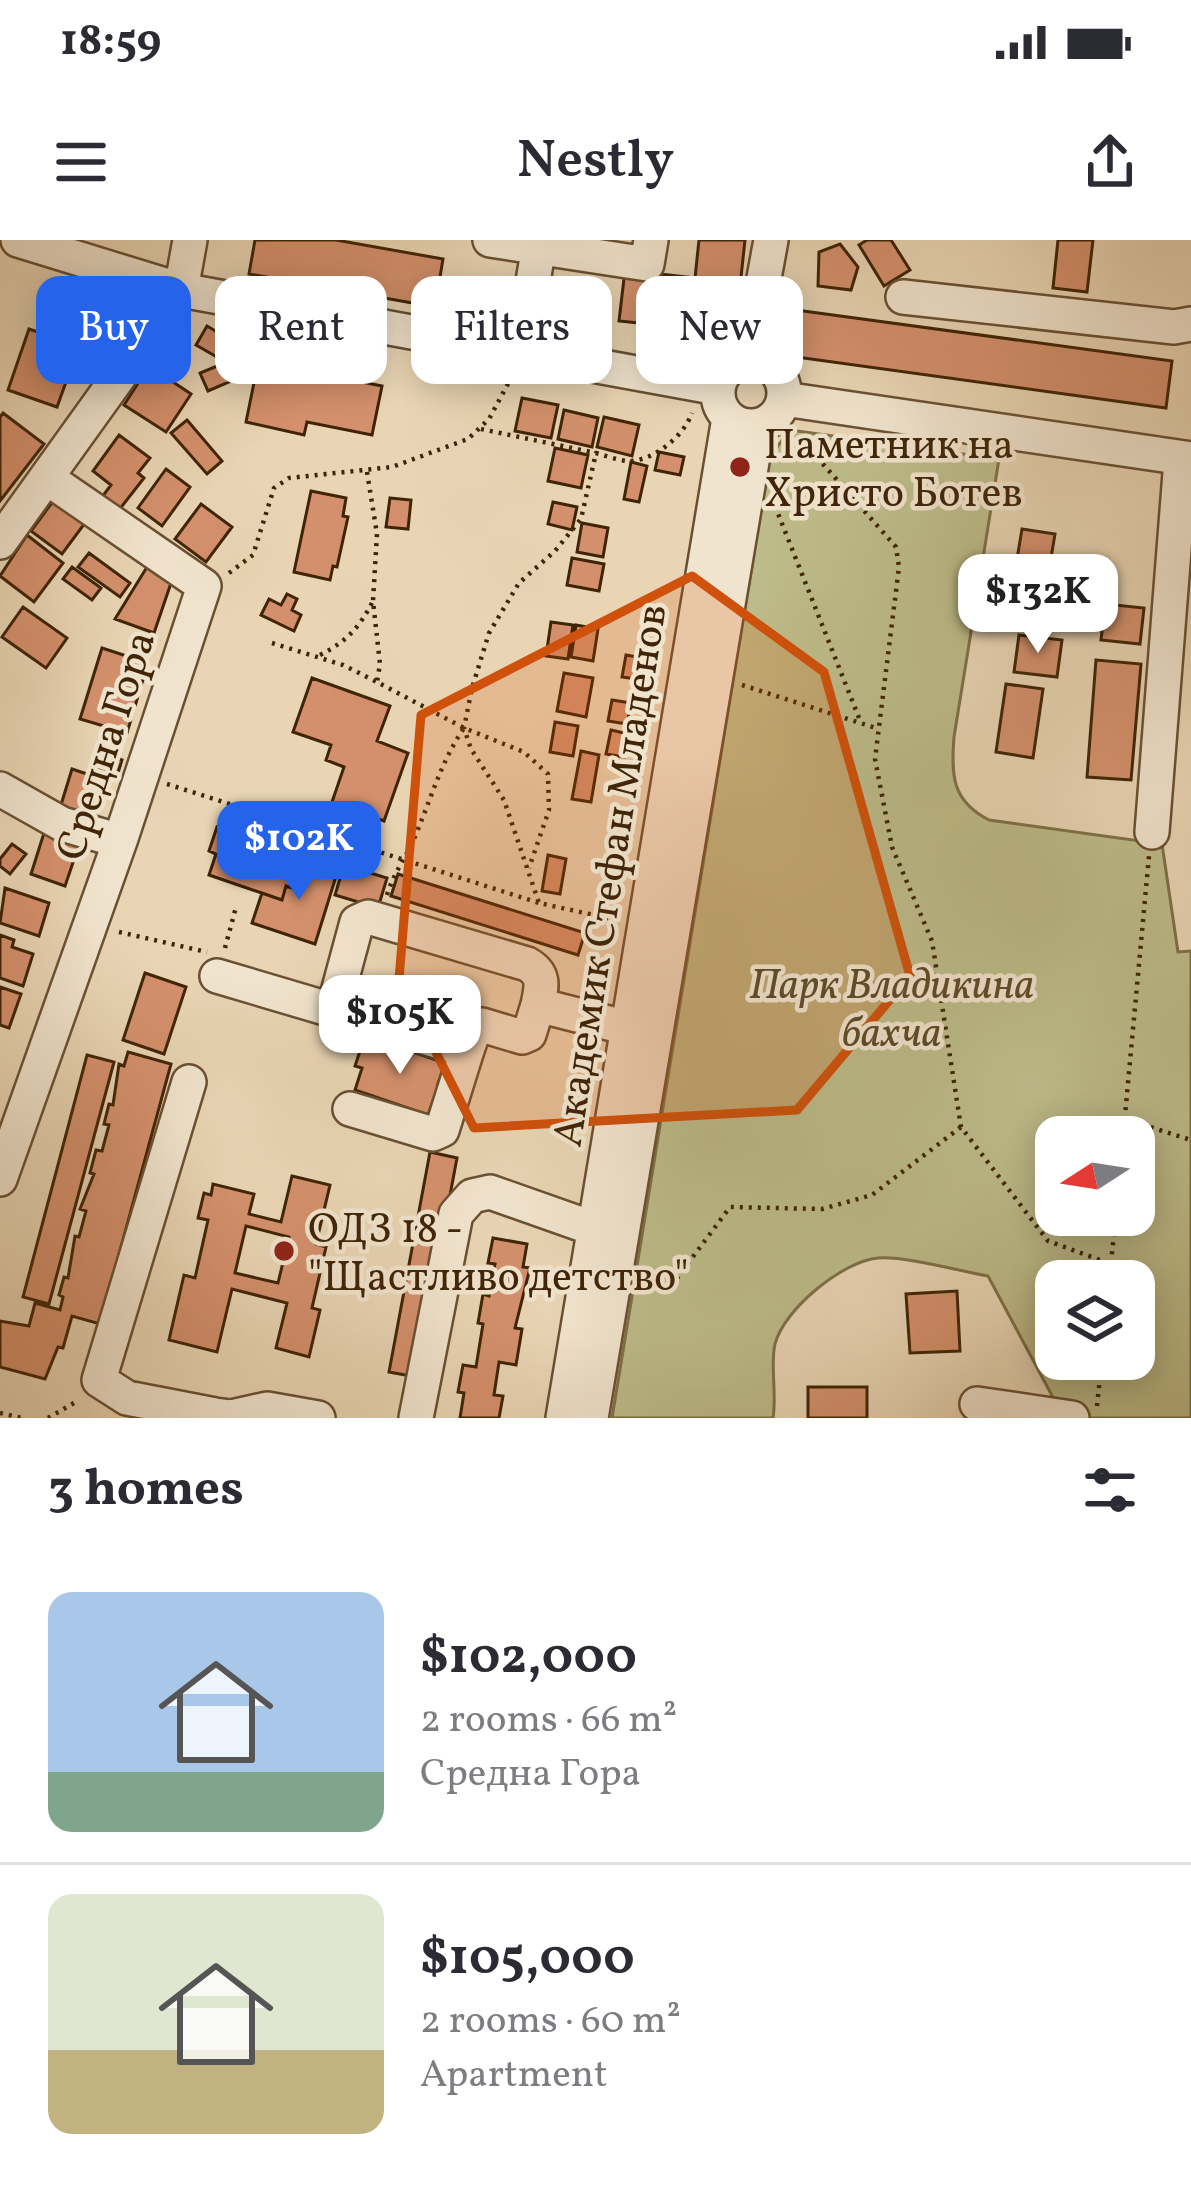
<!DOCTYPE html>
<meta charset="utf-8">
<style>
:root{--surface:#fff;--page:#f7f7f7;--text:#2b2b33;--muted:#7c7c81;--line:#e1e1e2;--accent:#2563eb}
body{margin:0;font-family:Vollkorn,serif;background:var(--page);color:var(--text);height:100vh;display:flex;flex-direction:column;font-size:45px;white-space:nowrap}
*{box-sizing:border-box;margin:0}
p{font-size:39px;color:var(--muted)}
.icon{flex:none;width:66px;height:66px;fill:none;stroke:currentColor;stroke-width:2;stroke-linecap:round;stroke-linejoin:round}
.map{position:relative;height:1178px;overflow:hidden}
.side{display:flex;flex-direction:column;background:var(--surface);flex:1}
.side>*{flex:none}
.top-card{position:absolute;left:36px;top:36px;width:1119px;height:108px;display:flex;gap:24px}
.needle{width:78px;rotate:258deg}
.controls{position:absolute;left:1035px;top:876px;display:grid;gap:24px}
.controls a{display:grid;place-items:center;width:120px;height:120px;border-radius:24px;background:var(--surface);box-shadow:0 6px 30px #0003;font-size:60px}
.price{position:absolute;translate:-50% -102px;padding:0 27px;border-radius:24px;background:#fff;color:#222;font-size:39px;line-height:78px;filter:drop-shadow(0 3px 6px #0008)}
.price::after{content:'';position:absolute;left:50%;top:72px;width:36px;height:27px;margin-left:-18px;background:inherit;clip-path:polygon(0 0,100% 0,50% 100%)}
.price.on{background:var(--accent);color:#fff}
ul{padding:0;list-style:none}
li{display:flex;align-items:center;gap:36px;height:300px;padding:0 48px}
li+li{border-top:3px solid var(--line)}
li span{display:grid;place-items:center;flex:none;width:336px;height:240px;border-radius:24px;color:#555}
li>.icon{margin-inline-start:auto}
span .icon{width:144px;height:144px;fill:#fffc;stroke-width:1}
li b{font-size:51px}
h2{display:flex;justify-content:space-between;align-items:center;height:144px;padding:0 48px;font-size:51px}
.chip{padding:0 42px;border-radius:24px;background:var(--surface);box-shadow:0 6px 30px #0003;font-size:42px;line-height:108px}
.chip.on{background:var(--accent);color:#fff}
.status{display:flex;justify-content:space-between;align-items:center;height:84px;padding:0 60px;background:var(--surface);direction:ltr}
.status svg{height:33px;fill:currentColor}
header{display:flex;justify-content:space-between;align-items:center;height:156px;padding:0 48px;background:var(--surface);font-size:54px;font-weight:600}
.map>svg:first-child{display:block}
.green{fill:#bdbb89;stroke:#7e7048;stroke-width:3;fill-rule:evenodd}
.building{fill:#d4906c;stroke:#3f2406;stroke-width:3;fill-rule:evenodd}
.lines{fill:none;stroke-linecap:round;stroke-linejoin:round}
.minor-casing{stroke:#6a5032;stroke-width:38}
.path{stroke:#3f2406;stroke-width:4.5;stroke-dasharray:3 6;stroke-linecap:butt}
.minor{stroke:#f1e4ce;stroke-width:33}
.marked{fill:#cf510b;fill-opacity:0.2;stroke:#cf510b;stroke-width:9;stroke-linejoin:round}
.poi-dot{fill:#8f2418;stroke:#f1e4ce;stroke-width:4.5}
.labels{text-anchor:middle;stroke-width:9;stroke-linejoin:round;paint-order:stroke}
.poi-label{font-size:42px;fill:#3f2406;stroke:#f1e4ce;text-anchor:start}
.street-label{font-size:42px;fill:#3f2406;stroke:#f1e4ce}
.park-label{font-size:42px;font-style:italic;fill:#5e4a27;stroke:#f1e4ce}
</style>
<div class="status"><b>18:59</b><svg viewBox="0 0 49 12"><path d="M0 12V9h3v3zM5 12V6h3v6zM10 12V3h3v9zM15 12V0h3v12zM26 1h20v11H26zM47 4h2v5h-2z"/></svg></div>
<header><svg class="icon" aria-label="menu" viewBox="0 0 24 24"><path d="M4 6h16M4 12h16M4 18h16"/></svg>Nestly<svg class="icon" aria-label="share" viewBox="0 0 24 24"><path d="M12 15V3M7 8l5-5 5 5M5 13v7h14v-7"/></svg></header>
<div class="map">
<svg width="1191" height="1178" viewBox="0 0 1191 1178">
<rect width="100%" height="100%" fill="#e9d5b4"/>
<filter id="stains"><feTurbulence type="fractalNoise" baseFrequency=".00167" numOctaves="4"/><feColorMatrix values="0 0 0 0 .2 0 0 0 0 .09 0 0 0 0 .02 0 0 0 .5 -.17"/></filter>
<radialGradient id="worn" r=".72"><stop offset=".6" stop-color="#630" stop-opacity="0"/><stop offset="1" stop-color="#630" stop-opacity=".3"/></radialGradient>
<!-- green -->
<path class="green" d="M790,190l209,29 -45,278c-3,39 -2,64 35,83l173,24 16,108 13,-1v467h-127l-76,-142c-28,-5 -83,-20 -110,-18 -35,3 -94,51 -103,86 -5,20 2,51 -2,74h-161l158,-962zM1056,897h78v78h-78zM1056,1041h78v78h-78z"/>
<!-- building -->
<path class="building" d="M255,0h81l107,19 -8,48 -186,-33z
M699,0h46l-10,93 -116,-12 6,-51 70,8z
M867,0h24l19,30 -26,16 -25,-41z
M1058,0h35l-6,52 -34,-4z
M840,4l18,23 -7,23 -33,-4 1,-34z
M106,55l33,11 3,10 -23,34 -35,-22z
M796,70l376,51 -6,47 -377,-52z
M207,86l32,19 -10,19 -33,-19z
M29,89l50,17 -22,61 -49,-17z
M222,124l7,18 -21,9 -8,-18z
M149,126l42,28 -25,38 -42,-27z
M257,128l58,12 1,-7 66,13 -10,49 -65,-13 -3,13 -58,-13z
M522,158l36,7 -7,33 -36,-7z
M564,170l34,8 -6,29 -34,-8z
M3,173l41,31 -44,57v-84z
M604,177l35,8 -7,31 -35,-9z
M187,180l35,41 -15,13 -36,-41z
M119,195l31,23 -12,15 6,5 -25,32 -17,-13 9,-12 -18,-14z
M555,208l33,7 -7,33 -33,-7z
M659,212l25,5 -4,18 -25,-5z
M631,222l16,4 -8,36 -15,-3z
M166,229l24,18 -28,39 -24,-18z
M311,251l35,7 -3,18 5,1 -11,50 -4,-1 -3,14 -36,-8z
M390,258l21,2 -3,29 -22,-2z
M54,260l31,23 -23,31 -31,-23z
M553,262l24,5 -5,23 -24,-6z
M201,264l31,23 -26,35 -31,-23z
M582,283l26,5 -5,29 -26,-5z
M1022,289l33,5 -5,30 -33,-5z
M27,295l36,28 -29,39 -34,-26z
M89,313l41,30 -10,14 -42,-30z
M572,318l32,6 -5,27 -32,-6z
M72,327l29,21 -9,12 -29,-21z
M147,327l24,16 -17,50 -39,-14z
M1018,342l42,6 -5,36 -42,-5z
M287,354l10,5 -5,11 9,5 -7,16 -33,-16 8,-16 12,6z
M1105,364l39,4 -4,36 -39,-4z
M23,367l44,31 -21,30 -44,-31z
M551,382l22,3 -5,34 -22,-3z
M576,385l22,4 -5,32 -22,-4z
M1019,395l43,5 -5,37 -43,-5z
M102,408l46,15 -21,70 -47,-14z
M626,415l28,5 -3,21 -29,-4z
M1096,420l45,4 -10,116 -44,-3z
M564,433l29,5 -7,39 -29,-6z
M312,438l78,28 -13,35 31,12 -24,68 -52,-19 12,-35 -18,-7 5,-15 -38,-13z
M1006,444l37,5 -10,69 -37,-6z
M612,460l19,3 -4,21 -19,-3z
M555,482l23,4 -5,30 -23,-4z
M611,490l17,4 -4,23 -18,-3z
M581,511l18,4 -8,47 -19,-3z
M102,513l20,7 -5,16 -20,-7z
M72,529l33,11 -12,39 -33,-11z
M217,587l18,6 2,-6 61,21 -7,21 10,3 -6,17 -9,-3 -4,14 -73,-25 7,-21 -7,-3z
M44,593l35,12 -14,41 -34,-12z
M12,604l14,10 -16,20 -10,-8v-7z
M548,615l18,4 -6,35 -18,-3z
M296,616l42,14 -23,74 -63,-21 10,-30 20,7 4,-14 9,3 6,-17 -10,-3z
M344,625l43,13 -9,30 -43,-13z
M398,634l187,59 -7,22 -187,-59z
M5,648l44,15 -10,33 -39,-13z
M0,695l14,5 -2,7 21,7 -10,32 -23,-8z
M145,733l41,14 -22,67 -41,-14z
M0,747l21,7 -12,34 -9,-3z
M363,802l19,6 2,-6 61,21 -7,21 10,3 -6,17 -9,-3 -5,14 -73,-25 7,-22 -7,-2z
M128,812l43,12 -71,260 -28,-8 -9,32 -5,-1 -13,32 -45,-12v-46l29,5 6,-23 25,7 3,-13 -4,-2 5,-18 4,1 7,-42 4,1 7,-26 -6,-2 14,-35 -4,-1 6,-23 6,1 7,-26 -5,-1 5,-20 4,1 6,-41 5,2z
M87,815l27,7 -65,242 -26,-7z
M430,912l27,6 -41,219 -27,-5z
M292,936l38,9 -14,59 10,3 -14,61 8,2 -11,47 -33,-9 11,-45 -55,-14 -15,63 -48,-12 15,-65 11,3 13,-58 -10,-2 6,-25 7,2 2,-11 41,10 -5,20 32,8zM246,986l43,11 -11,46 -43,-10z
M493,998l34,6 -4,23 7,1 -15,60 7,1 -6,36 -17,-3 -5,33 9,1 -4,22h-39l4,-25 -6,-1 5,-27 13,2 7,-43 -5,-1 5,-29 6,2 6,-32 -7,-1z
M957,1051l3,60 -50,2 -4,-59z
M808,1147h59v31h-59z"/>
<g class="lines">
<!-- minor casing -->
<g class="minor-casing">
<path id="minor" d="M18,0l163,50 537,98
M490,0l157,24 4,-24
M903,57l271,30 17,-3
M521,112l19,-112
M718 153a33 33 0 1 1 66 0a33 33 0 1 1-66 0Z
M749,120l22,-120
M784,159l407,60
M0,302l181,-252 9,-50
M0,549l62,35 58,17
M1152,592l29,-372
M217,736l250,74 8,-23 7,-2 40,12 7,-3 9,-29 90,23
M333,771l24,-89 11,-5 159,47c18,10 15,22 11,41
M189,842l-90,298 28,18 88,17 16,2 36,-8 51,9
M350,869l83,25 9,-4 25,-80
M0,939l120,-338 84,-255 -157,-108
M977,1164l95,14
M416,1178l40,-204 16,-18 18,-4 105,37
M563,1178l166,-1000
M591,1178l167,-992"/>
</g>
<!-- path -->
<path class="path" d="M481,189l115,24
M793,190l103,117 3,20 -24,192 17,88 40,94 29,186 87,114 63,23
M367,232l10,62 -4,67 7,63 -3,18 87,46 60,24 24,22 1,36 -20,58
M775,266l86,217
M229,333l24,-18 21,-67 15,-10 103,-11 76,-28 21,-20 21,-39
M272,403l71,22 34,17
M320,415c26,-13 40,-28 53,-54
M742,445l137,44
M167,544l372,119
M387,655c7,-23 20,-39 29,-61 16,-38 25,-72 48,-106
M617,680l-78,-17 -35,-103 -33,-51 -7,-21 8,-40 17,-55 30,-50 36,-32 26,-32 15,-66c10,3 22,7 31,8 26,1 57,-25 65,-48
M119,692l88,20
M225,708l11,-41
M1125,879l66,21
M1123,897l26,-281
M1109,1041l7,-66
M666,1053l64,-86 92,2 50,-14 89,-68
M1097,1166l5,-47
M0,1173l22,5
M48,1178l31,-18"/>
<!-- minor -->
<use href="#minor" class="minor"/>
</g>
<!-- marked area -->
<path class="marked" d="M692,336l132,96 86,304 -113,134 -323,18 -75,-149 22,-264z"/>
<!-- markers -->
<g class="poi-dot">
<circle cx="740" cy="227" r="12"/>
<circle cx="284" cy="1011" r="12"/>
</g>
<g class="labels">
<!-- poi labels -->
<g class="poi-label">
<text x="764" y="218">Паметник на<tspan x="764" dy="48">Христо Ботев</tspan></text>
<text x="308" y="1002">ОДЗ 18 -<tspan x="308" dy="48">"Щастливо детство"</tspan></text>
</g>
<!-- street labels -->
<g class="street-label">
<text transform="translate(104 505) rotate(-72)" y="15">Средна Гора</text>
<text transform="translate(608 635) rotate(-81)" y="15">Академик Стефан Младенов</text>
</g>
<!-- park labels -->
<g class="park-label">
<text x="892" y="758">Парк Владикина<tspan x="892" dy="48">бахча</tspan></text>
</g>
</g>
<rect width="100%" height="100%" filter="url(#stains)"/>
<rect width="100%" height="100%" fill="url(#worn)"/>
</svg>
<div class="controls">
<a><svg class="needle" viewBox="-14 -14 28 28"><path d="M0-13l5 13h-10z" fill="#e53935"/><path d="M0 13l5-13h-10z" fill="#7c7c81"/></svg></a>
<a><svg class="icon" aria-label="layers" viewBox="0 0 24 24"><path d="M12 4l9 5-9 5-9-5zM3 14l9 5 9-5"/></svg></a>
</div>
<b class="price" style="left:1038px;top:416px">$132K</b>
<b class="price on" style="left:299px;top:663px">$102K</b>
<b class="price" style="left:400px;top:837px">$105K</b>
<div class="top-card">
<a class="chip on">Buy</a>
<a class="chip">Rent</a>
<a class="chip">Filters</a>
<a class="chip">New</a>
</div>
</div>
<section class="side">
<h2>3 homes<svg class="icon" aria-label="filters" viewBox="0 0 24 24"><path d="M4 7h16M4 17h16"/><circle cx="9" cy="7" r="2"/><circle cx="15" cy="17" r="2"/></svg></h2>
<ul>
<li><span style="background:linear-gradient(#a9c7e8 75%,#7fa58c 0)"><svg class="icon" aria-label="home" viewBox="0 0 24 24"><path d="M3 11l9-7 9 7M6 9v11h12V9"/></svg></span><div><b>$102,000</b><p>2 rooms · 66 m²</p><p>Средна Гора</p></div></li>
<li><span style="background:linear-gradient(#dfe7d0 65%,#c2b280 0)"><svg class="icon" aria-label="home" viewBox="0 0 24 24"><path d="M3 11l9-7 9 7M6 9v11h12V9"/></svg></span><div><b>$105,000</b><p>2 rooms · 60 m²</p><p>Apartment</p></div></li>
</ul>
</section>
